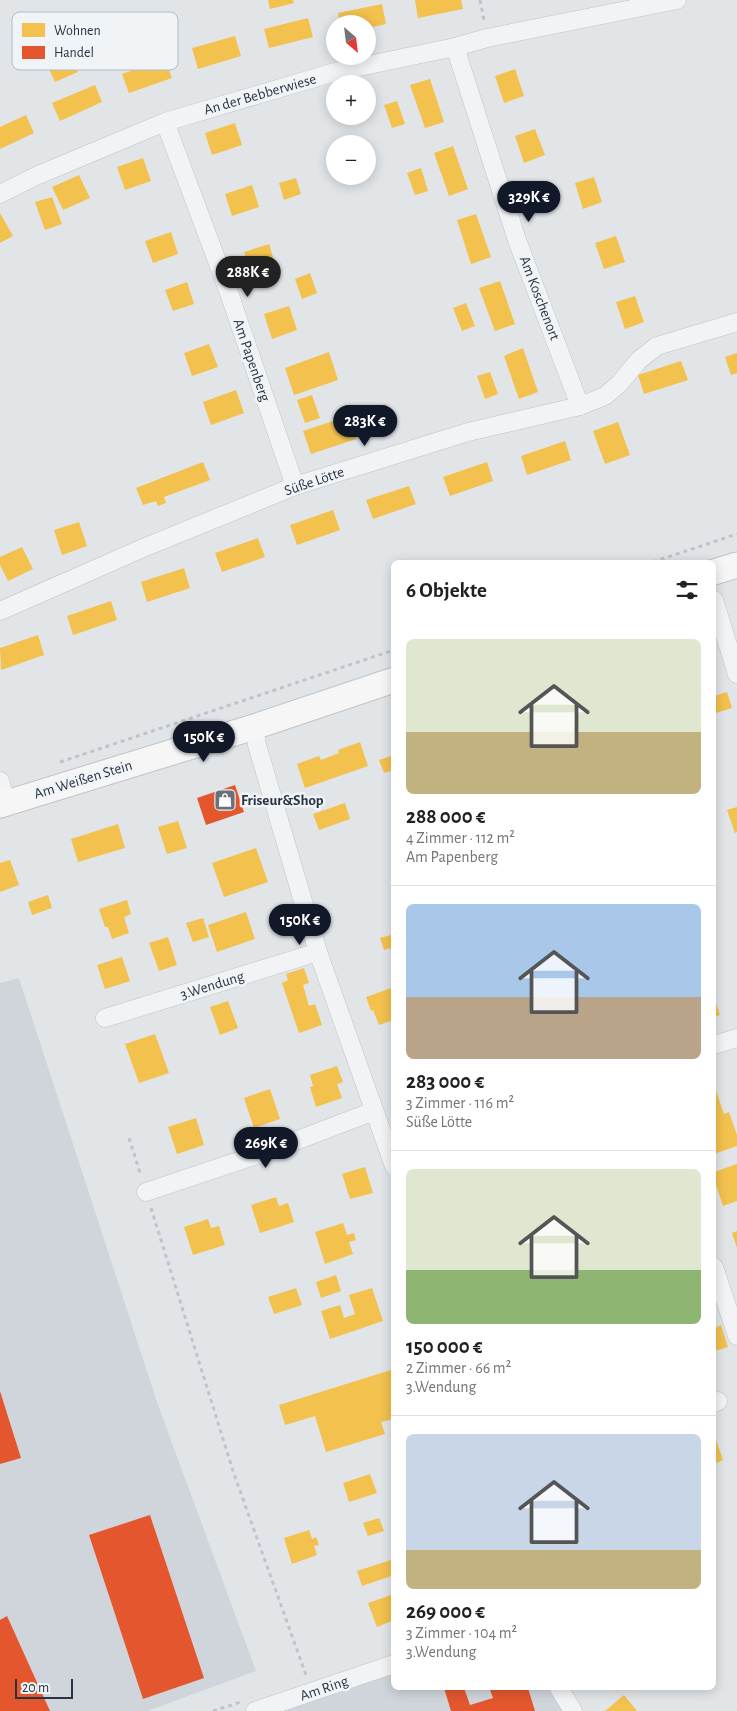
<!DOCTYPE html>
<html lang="de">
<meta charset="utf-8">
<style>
:root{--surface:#fff;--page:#f2f2f2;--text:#202124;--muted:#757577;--line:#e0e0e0;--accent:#111827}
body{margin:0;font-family:"Alegreya Sans",sans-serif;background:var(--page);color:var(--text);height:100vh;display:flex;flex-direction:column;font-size:19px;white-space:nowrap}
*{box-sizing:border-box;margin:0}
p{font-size:16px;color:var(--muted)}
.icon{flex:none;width:28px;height:28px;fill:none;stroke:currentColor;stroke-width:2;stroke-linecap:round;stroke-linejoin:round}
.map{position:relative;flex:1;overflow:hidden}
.details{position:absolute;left:391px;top:560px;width:325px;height:1130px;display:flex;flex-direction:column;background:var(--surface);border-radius:8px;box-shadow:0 2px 12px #0003}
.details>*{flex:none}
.needle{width:32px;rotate:152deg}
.fabs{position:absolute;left:326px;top:15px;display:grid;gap:10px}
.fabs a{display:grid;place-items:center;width:50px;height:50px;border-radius:50%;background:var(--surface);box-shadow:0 2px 12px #0003;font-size:25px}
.scale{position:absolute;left:15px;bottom:12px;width:58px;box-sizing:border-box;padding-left:5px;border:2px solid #283343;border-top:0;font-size:14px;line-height:18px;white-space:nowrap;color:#283343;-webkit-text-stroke:4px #f0f4f7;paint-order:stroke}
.price{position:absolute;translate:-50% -42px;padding:0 11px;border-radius:18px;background:var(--accent);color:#fff;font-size:16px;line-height:32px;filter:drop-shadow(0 1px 2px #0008)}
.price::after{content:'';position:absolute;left:50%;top:30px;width:15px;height:11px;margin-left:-8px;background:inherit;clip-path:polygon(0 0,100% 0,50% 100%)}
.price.active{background:#222;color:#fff}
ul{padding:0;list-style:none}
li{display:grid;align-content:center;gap:10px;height:265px;padding:0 15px}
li+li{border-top:1px solid var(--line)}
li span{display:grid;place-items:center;height:155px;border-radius:8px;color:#555}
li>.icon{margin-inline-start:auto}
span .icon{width:90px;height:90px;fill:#fffc;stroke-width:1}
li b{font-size:21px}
h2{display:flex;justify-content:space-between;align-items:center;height:60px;padding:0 15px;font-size:21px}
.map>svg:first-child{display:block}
.built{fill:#d0d5db}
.homes{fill:#f2c14e}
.shops{fill:#e4572e}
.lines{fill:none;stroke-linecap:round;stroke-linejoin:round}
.street-casing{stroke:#c0c3c6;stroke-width:19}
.secondary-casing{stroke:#c0c3c6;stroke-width:27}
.path{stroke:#c1c3c8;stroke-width:3;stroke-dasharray:4 4;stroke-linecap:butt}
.street{stroke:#f2f3f4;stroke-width:18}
.secondary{stroke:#f6f6f7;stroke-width:25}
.labels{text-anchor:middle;stroke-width:5;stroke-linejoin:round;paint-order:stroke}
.street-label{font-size:15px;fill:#283343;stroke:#f0f4f7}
.poi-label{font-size:15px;font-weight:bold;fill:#283343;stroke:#f0f4f7;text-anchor:start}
.key{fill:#f0f4f7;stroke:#b4bac1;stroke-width:1}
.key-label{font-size:14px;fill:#283343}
</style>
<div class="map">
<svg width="737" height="1711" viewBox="0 0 737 1711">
<rect width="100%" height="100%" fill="#e2e5e8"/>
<!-- built -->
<path class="built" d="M19,978l139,427 98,266 -108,40h-148v-728z
M394,1664v24h165l14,23h-318z"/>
<!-- homes -->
<path class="homes" d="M268,0h25l1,3 -24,6z
M415,0h46l2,9 -45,9z
M382,4l4,20 -18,4v-4h-28l-2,-11z
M308,18l5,19 -44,11 -5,-19z
M235,36l6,20 -43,13 -6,-21z
M165,59l7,19 -43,15 -7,-19z
M73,60l5,12 -23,10 -6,-13z
M515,69l9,27 -20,7 -9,-27z
M430,79l14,43 -19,6 -15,-43z
M95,85l7,17 -42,19 -8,-18z
M397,101l8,23 -13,4 -8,-23z
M26,115l8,18 -34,16v-22z
M235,123l7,22 -30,10 -7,-22z
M535,129l10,26 -21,8 -9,-27z
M453,146l15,43 -19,7 -15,-43z
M143,158l8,23 -26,9 -8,-23z
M421,168l7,23 -13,4 -8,-22z
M79,175l11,23 -27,12 -11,-23z
M594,177l8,25 -19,7 -8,-26z
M296,178l5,16 -17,6 -5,-17z
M252,185l7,22 -27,9 -7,-22z
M52,197l10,27 -17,6 -10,-28z
M0,213l13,23 -13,7z
M476,214l15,43 -20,7 -14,-44z
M171,232l7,22 -25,9 -8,-22z
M616,236l9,26 -21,7 -9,-26z
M269,244l7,23 -25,8 -7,-23z
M310,273l7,20 -15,6 -7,-20z
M500,281l15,43 -20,7 -16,-43z
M187,282l7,22 -21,7 -8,-21z
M635,296l9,26 -19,7 -9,-27z
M466,303l9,23 -13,5 -9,-23z
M289,306l8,24 -25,9 -8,-25z
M209,344l9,23 -26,9 -8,-23z
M523,348l15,44 -19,7 -15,-43z
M329,352l9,28 -44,15 -9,-27z
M737,353v20l-6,2 -6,-18z
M681,361l7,19 -44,14 -6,-19z
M490,372l8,22 -13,5 -8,-23z
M236,390l8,23 -33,12 -8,-23z
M312,395l8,23 -15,5 -8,-23z
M386,404l7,21 -30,10 -8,-21z
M348,416l8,23 -45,15 -8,-23z
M618,422l12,33 -25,9 -12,-33z
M565,441l6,19 -44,15 -6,-19z
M203,462l7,18 -46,17 2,6 -8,3 -2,-5 -13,4 -7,-17z
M487,462l6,19 -43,15 -7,-19z
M409,486l7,18 -43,15 -7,-19z
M333,510l7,20 -43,15 -7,-20z
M79,522l8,24 -25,9 -8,-25z
M258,538l7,19 -43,15 -7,-19z
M22,547l11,22 -25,12 -8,-16v-8z
M184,568l6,20 -43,14 -6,-20z
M111,601l6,19 -44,15 -6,-19z
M38,635l6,20 -43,15 -1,-22z
M727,692l5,16 -16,5 -2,-7v-10z
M360,742l8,24 -63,22 -8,-24 22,-8 2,4 18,-7 -1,-3z
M394,755v15l-10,3 -5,-13z
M345,803l5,16 -31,11 -6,-16z
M737,807v25l-2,1 -8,-23z
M178,821l9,27 -20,6 -9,-27z
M118,824l7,24 -47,14 -7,-23z
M256,848l12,34 -44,15 -12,-34z
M10,860l9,25 -19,7v-29z
M48,895l4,13 -20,7 -4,-13z
M127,900l4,14 -7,3 5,16 -17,6 -4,-12h-3l-6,-18z
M246,912l9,27 -38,13 -9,-27z
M203,918l6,19 -16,5 -7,-19z
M394,934v24h-1l-3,-10 -6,2 -4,-12z
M168,937l9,28 -18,6 -10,-28z
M122,957l8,24 -25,8 -8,-24z
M304,968l5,15 -6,2 6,21 6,-2 7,21 -23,8 -17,-50 6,-3 -2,-6z
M394,987v33l-15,5 -6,-15 -2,1 -5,-14z
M714,997l6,18 -6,2z
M228,1001l10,27 -18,7 -10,-28z
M155,1034l14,39 -30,10 -14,-39z
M337,1066l6,16 -6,2 5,14 -26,9 -6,-20 3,-1 -3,-11z
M714,1085l10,29 5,-2 8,23v11l-23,8z
M270,1089l10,30 -26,9 -10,-30z
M196,1118l8,27 -27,9 -9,-27z
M737,1164v37l-14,5 -9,-27v-7z
M365,1167l8,26 -23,6 -8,-25z
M276,1197l3,9 9,-3 6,19 -34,11 -9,-28z
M208,1219l3,9 8,-2 6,19 -32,10 -9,-28z
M343,1223l4,12 7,-2 2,7 -7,2 4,12 -28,10 -10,-32z
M737,1231v17l-5,-15z
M336,1275l5,16 -20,7 -5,-16z
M296,1288l6,17 -28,9 -6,-17z
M372,1288l11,33 -53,18 -9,-28 19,-6 4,13 11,-4 -6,-19z
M721,1325l7,22 -13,4 -1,-23z
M394,1369v50l-13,3 4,12 -59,18 -11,-36 -30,9 -6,-20z
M714,1434l9,26 -9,4z
M370,1474l7,19 -28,9 -6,-19z
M379,1518l5,13 -16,5 -5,-13z
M309,1530l3,9 4,-2 3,8 -5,1 3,9 -25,9 -8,-26z
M394,1559v16l-32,11 -5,-15z
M394,1594v26l-17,7 -9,-24z
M624,1695l13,16h-32z"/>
<!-- shops -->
<path class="shops" d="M235,785l9,27 -38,13 -9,-27z
M0,1391l21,67 -21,6z
M150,1515l54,163 -61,21 -54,-164z
M7,1616l43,95h-50v-91z
M444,1688h20l6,17 23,-7 -3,-8 8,-2h30l7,23h-84z"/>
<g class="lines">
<!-- street casing -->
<g class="street-casing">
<path id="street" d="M455,47l62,193 63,166
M165,122l63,168 67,196
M0,194l36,-18 129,-54 170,-50 120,-25 32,-9 190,-38
M714,600l23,74
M0,611l143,-63 152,-62 173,-54 112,-26 25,-10 14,-12 20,-24 18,-14 80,-24
M254,727l3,18 61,207 76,214
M0,781l6,21
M105,1018l213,-66
M714,1045l23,-7
M146,1192l123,-41 105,-40
M714,1267l23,69
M714,1403l4,-2
M559,1688l14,23
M255,1711l139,-47"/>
</g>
<!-- secondary casing -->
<g class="secondary-casing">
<path id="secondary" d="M714,572l23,-7
M0,805l254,-78 140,-47"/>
</g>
<!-- path -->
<path class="path" d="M480,0l4,20
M653,562l84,-28
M60,762l334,-112
M129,1138l12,38
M151,1208l83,266 72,201
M213,1711l28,-9"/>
<!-- street -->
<use href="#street" class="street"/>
<!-- secondary -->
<use href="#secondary" class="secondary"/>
</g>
<!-- icons -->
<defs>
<g id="shop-square" transform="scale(1.125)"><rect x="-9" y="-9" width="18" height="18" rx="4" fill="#69717d" stroke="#f0f4f7"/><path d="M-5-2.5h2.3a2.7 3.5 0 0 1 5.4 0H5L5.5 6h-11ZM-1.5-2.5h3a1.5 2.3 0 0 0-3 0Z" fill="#fff"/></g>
</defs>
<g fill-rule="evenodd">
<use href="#shop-square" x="225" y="800"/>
</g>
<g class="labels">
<!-- street labels -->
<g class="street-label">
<text transform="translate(260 94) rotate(-16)" y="5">An der Bebberwiese</text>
<text transform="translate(540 298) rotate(69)" y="5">Am Koschenort</text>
<text transform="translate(252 360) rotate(71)" y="5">Am Papenberg</text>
<text transform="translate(314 481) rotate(-19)" y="5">Süße Lötte</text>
<text transform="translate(83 779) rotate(-17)" y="5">Am Weißen Stein</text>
<text transform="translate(212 985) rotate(-17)" y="5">3.Wendung</text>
<text transform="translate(324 1688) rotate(-19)" y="5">Am Ring</text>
</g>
<!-- poi labels -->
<g class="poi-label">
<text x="241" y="805">Friseur&amp;Shop</text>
</g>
</g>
<!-- legend -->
<rect x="12" y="12" width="166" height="58" rx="8" class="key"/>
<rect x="22" y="23" width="23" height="14" fill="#f2c14e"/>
<rect x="22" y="46" width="23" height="13" fill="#e4572e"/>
<g class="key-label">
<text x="54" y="35">Wohnen</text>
<text x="54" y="57">Handel</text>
</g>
</svg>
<div class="fabs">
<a><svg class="needle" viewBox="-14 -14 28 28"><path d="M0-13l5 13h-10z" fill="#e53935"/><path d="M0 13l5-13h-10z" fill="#757577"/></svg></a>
<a>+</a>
<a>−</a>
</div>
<div class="scale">20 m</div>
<b class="price" style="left:529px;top:223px">329K €</b>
<b class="price active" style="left:248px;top:298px">288K €</b>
<b class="price" style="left:365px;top:447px">283K €</b>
<b class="price" style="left:204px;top:763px">150K €</b>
<b class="price" style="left:300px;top:946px">150K €</b>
<b class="price" style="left:266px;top:1169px">269K €</b>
<section class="details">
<h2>6 Objekte<svg class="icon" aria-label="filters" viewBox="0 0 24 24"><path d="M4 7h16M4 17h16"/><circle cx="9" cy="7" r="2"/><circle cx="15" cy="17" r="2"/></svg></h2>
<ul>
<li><span style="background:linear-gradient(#dfe7d0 60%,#c2b280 0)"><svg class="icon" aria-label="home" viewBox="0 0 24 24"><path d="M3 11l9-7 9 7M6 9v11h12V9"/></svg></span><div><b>288 000 €</b><p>4 Zimmer · 112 m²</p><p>Am Papenberg</p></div></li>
<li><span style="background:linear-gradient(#a9c7e8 60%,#b9a48a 0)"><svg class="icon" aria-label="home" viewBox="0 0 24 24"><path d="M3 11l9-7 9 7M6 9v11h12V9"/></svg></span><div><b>283 000 €</b><p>3 Zimmer · 116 m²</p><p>Süße Lötte</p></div></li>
<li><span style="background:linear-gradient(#dfe7d0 65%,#8fb573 0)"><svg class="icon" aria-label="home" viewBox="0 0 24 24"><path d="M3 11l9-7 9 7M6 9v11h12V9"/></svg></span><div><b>150 000 €</b><p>2 Zimmer · 66 m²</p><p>3.Wendung</p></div></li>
<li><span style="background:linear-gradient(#c9d6e8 75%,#c2b280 0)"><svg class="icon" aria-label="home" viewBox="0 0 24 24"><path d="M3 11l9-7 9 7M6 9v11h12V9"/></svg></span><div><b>269 000 €</b><p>3 Zimmer · 104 m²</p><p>3.Wendung</p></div></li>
</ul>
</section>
</div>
